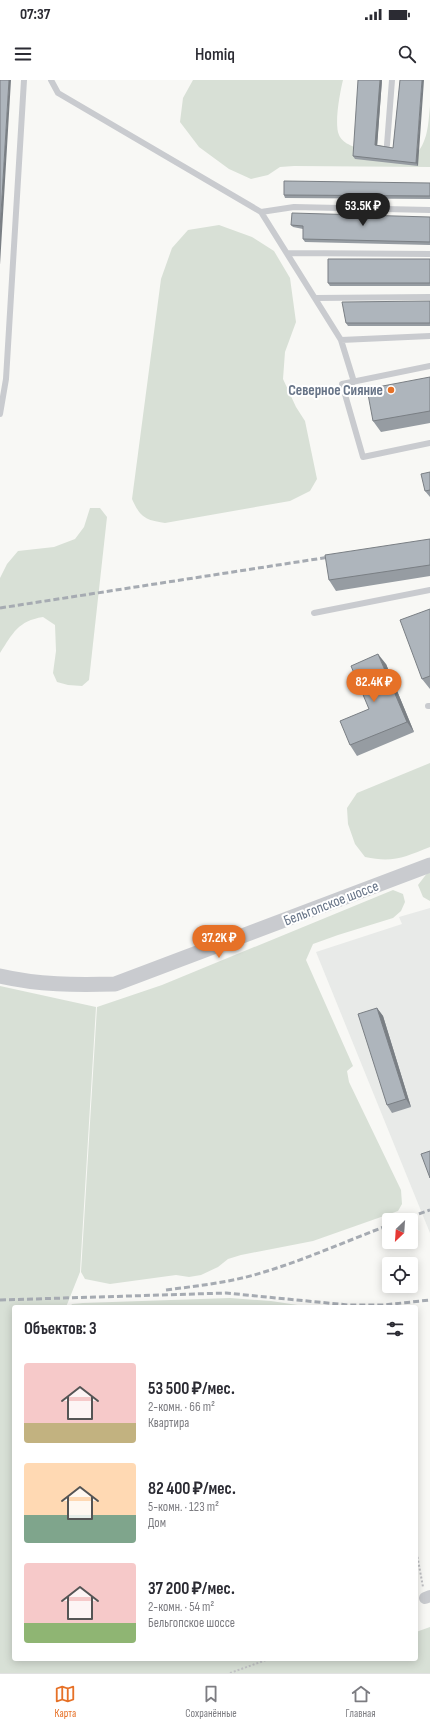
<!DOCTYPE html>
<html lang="ru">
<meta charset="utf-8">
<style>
:root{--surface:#fff;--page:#f2f2f3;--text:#2b2b33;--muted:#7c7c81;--line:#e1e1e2;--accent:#e67127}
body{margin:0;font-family:"Sofia Sans Condensed",sans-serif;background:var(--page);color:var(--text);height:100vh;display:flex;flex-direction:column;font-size:15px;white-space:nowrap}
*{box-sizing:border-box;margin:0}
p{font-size:13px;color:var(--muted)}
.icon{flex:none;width:22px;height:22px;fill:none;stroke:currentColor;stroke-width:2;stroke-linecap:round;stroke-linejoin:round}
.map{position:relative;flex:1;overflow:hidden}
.side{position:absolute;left:12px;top:1225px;width:406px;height:356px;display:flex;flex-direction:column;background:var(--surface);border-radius:4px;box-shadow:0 2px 10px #0003}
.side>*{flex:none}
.needle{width:26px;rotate:205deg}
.tools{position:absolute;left:382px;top:1133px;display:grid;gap:8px}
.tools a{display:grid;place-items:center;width:36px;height:36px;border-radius:4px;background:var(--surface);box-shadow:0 2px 10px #0003;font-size:20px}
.price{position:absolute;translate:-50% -34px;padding:0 9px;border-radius:14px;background:var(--accent);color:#fff;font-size:13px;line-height:26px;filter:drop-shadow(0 1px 2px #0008)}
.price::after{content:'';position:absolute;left:50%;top:24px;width:12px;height:9px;margin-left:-6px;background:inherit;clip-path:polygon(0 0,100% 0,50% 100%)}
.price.on{background:#222;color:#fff}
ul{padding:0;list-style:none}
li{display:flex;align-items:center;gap:12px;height:100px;padding:0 12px}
li span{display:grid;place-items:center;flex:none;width:112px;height:80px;border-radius:4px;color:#555}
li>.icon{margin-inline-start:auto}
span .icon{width:48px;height:48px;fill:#fffc;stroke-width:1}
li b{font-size:17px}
h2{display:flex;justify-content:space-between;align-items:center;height:48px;padding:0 12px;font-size:17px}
.status{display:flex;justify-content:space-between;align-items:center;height:28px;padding:0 20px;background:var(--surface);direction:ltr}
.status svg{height:11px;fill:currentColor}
header{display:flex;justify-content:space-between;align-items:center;height:52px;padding:0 12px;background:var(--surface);font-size:18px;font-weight:600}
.menu{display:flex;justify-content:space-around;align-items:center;height:56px;border-top:1px solid var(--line);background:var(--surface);font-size:11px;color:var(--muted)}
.menu a{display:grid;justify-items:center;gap:2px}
.menu .on{color:var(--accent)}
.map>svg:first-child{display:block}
.built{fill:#e8eae8}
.green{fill:#d8e0d6}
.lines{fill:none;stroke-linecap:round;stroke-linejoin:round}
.path{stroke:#c0c1c4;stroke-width:2;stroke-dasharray:2 2;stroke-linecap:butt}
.service{stroke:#c9cbcf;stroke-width:6}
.minor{stroke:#c9cbcf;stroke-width:12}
.tertiary{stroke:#c9cbcf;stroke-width:15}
.rail{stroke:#a6abb2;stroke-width:3;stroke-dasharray:6 3;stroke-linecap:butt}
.wall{fill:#969ca2}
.shaded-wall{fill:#7a7f84}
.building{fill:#aeb5bc;stroke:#7a7f84}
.poi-dot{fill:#e67127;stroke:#fff;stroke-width:1.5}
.labels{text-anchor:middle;stroke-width:4;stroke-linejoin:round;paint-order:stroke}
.poi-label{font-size:15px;font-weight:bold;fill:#677487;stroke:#fff;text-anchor:end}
.street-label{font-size:15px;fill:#677487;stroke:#fff}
</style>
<div class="status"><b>07:37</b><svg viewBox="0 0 49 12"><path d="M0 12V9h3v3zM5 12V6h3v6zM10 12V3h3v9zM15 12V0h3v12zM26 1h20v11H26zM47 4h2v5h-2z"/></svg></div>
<header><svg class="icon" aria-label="menu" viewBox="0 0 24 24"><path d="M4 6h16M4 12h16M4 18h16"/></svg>Homiq<svg class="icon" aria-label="search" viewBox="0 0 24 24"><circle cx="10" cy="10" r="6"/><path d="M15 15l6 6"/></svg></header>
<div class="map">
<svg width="430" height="1593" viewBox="0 0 430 1593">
<rect width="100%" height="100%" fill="#f8f8f5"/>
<!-- built -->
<path class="built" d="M430,828v325l-114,-281 86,-28 -3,-7z"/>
<!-- green -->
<path class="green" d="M193,0h150c-3,12 -9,44 -4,55 1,3 6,8 9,9 10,7 53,10 67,12 13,-15 13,-30 15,-50v61l-136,-1 -14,1 -12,8 -17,4 -22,-10 -30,-22 -19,-25 3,-24z
M219,145l33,12 22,14 16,27 6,44 -11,30 -2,27 13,28 9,14 12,58 -7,12 -20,10 -125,22c-20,-3 -25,-6 -33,-24l29,-220 11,-31 16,-18z
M90,428h10l7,9 -18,163 -7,6 -14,-1 -11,-3 -4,-9 3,-22 -1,-26 -12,-8c-25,4 -30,16 -43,36v-75l7,-14 11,-13 36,-4 21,-8 9,-12z
M430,683v84c-25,10 -37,16 -65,10l-10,-13 -7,-20 -1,-16 10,-15z
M428,792h2v29l-7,-4 -5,-12z
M393,810l10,4 2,8 -4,9 -8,7 -55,17 -25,9 -7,16 47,106 -6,5 2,11 52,108 1,14 -4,7 -85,30 -72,14 -13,4 -10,8 -17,8 -12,2 -13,-2 -66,9 -25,-5 -4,-7 16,-265 65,-22z
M0,906l96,21 -16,265 -14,35h-52v352h402v-27l14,-5v46h-430z
M230,1218l41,3 40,6h-241l2,-3 11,-1z"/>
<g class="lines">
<!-- path -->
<path class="path" d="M416,1469l7,38
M230,1593l39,-14"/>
<!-- service -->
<path class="service" d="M51,0l7,13 203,119 80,128 89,-4
M387,65l5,-65
M261,132l33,-5 136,3
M287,173l143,1
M316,218l114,-1
M341,260l13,42
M430,286l-88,18 21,73 67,-14
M0,334l6,-35 18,-299
M314,533l116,-23
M428,626h2"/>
<!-- minor -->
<path class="minor" d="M425,1518l5,-2"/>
<!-- tertiary -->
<path class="tertiary" d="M0,896c39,9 75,9 115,8l315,-119"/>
<!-- rail -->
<path class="rail" d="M0,528l336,-52
M402,1140l28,-10
M166,1210c30,-4 59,-7 88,-15 46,-13 90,-33 135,-50
M0,1220l226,-7 122,12h36l46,-5"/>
</g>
<!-- wall -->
<path class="wall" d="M382,0l-5,65 16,3 7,-68 18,86 -63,-7 -2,-3z
M430,103v16l-145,-1 -1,-3z
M430,137v28l-125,-3 -2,-3v-10l-10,-2 -2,-2z
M430,179v27h-100l-2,-3z
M430,221v25h-82l-2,-3z
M430,297v46l-49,9 -8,-11z
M430,392v25l-5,-6z
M430,459v37l-94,15 -7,-11z
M430,529v80l-8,-10z
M386,584l28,68 -57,24 -7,-11 19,-36z
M377,928l6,8 28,91 -19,6 -5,-8z"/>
<!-- shaded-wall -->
<path class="shaded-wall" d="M9,0h2l-11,185v-35z
M380,0h2l-5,68 -2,-3z
M422,0h2l-6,86 -2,-3z
M378,574l8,10 28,68 -7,-10z
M377,928l6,8 28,91 -5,-8z"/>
<!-- building -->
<path class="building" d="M0,0h9l-9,150z
M358,0h22l-5,65 18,3 7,-68h22l-6,83 -63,-7z
M284,101l146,2v13l-146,-1z
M292,133l138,4v25l-127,-3v-13l-12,-1z
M328,179h102v24h-102z
M430,221v22h-84l-4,-21z
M430,297v34l-57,10 -6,-32z
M430,392v18l-5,1 -4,-17z
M430,459v26l-101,15 -4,-25z
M430,529v67l-8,3 -22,-59z
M378,574l29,68 -57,23 -10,-24 29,-12 -18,-43z
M377,928l29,91 -19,6 -29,-91z
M430,1071v27l-9,-24z"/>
<!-- markers -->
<circle class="poi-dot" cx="391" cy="310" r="4"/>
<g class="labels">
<!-- poi labels -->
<g class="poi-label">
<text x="383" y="315">Северное Сияние</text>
</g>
<!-- street labels -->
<g class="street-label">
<text transform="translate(331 823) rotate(-21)" y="5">Бельгопское шоссе</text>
</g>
</g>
</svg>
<div class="tools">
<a><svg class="needle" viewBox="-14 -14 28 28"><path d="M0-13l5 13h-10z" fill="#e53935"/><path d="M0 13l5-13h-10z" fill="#7c7c81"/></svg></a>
<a><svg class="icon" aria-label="locate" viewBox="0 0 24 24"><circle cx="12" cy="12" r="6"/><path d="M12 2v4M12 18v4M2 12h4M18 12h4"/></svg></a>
</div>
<b class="price on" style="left:363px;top:147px">53.5K ₽</b>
<b class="price" style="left:374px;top:623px">82.4K ₽</b>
<b class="price" style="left:219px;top:879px">37.2K ₽</b>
<section class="side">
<h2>Объектов: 3<svg class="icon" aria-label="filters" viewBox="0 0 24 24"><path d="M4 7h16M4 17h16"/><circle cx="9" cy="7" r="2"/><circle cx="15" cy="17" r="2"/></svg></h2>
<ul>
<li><span style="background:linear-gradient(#f6c9c9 75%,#c2b280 0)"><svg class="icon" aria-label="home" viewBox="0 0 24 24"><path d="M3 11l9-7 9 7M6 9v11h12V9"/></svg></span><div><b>53 500 ₽/мес.</b><p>2-комн. · 66 m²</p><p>Квартира</p></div></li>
<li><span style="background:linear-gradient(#ffd9b3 65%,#7fa58c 0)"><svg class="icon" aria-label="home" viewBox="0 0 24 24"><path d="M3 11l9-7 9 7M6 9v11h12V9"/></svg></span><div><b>82 400 ₽/мес.</b><p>5-комн. · 123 m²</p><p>Дом</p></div></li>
<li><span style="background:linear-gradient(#f6c9c9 75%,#8fb573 0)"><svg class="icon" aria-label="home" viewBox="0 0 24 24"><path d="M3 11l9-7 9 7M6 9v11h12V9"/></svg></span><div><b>37 200 ₽/мес.</b><p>2-комн. · 54 m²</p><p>Бельгопское шоссе</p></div></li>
</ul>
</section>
</div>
<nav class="menu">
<a class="on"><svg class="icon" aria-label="map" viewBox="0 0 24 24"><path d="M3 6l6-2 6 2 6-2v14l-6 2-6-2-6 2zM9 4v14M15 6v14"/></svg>Карта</a>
<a><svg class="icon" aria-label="saved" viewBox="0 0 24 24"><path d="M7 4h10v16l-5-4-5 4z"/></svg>Сохранённые</a>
<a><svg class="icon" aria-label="home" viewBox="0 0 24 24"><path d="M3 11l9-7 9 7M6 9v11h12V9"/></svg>Главная</a>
</nav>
